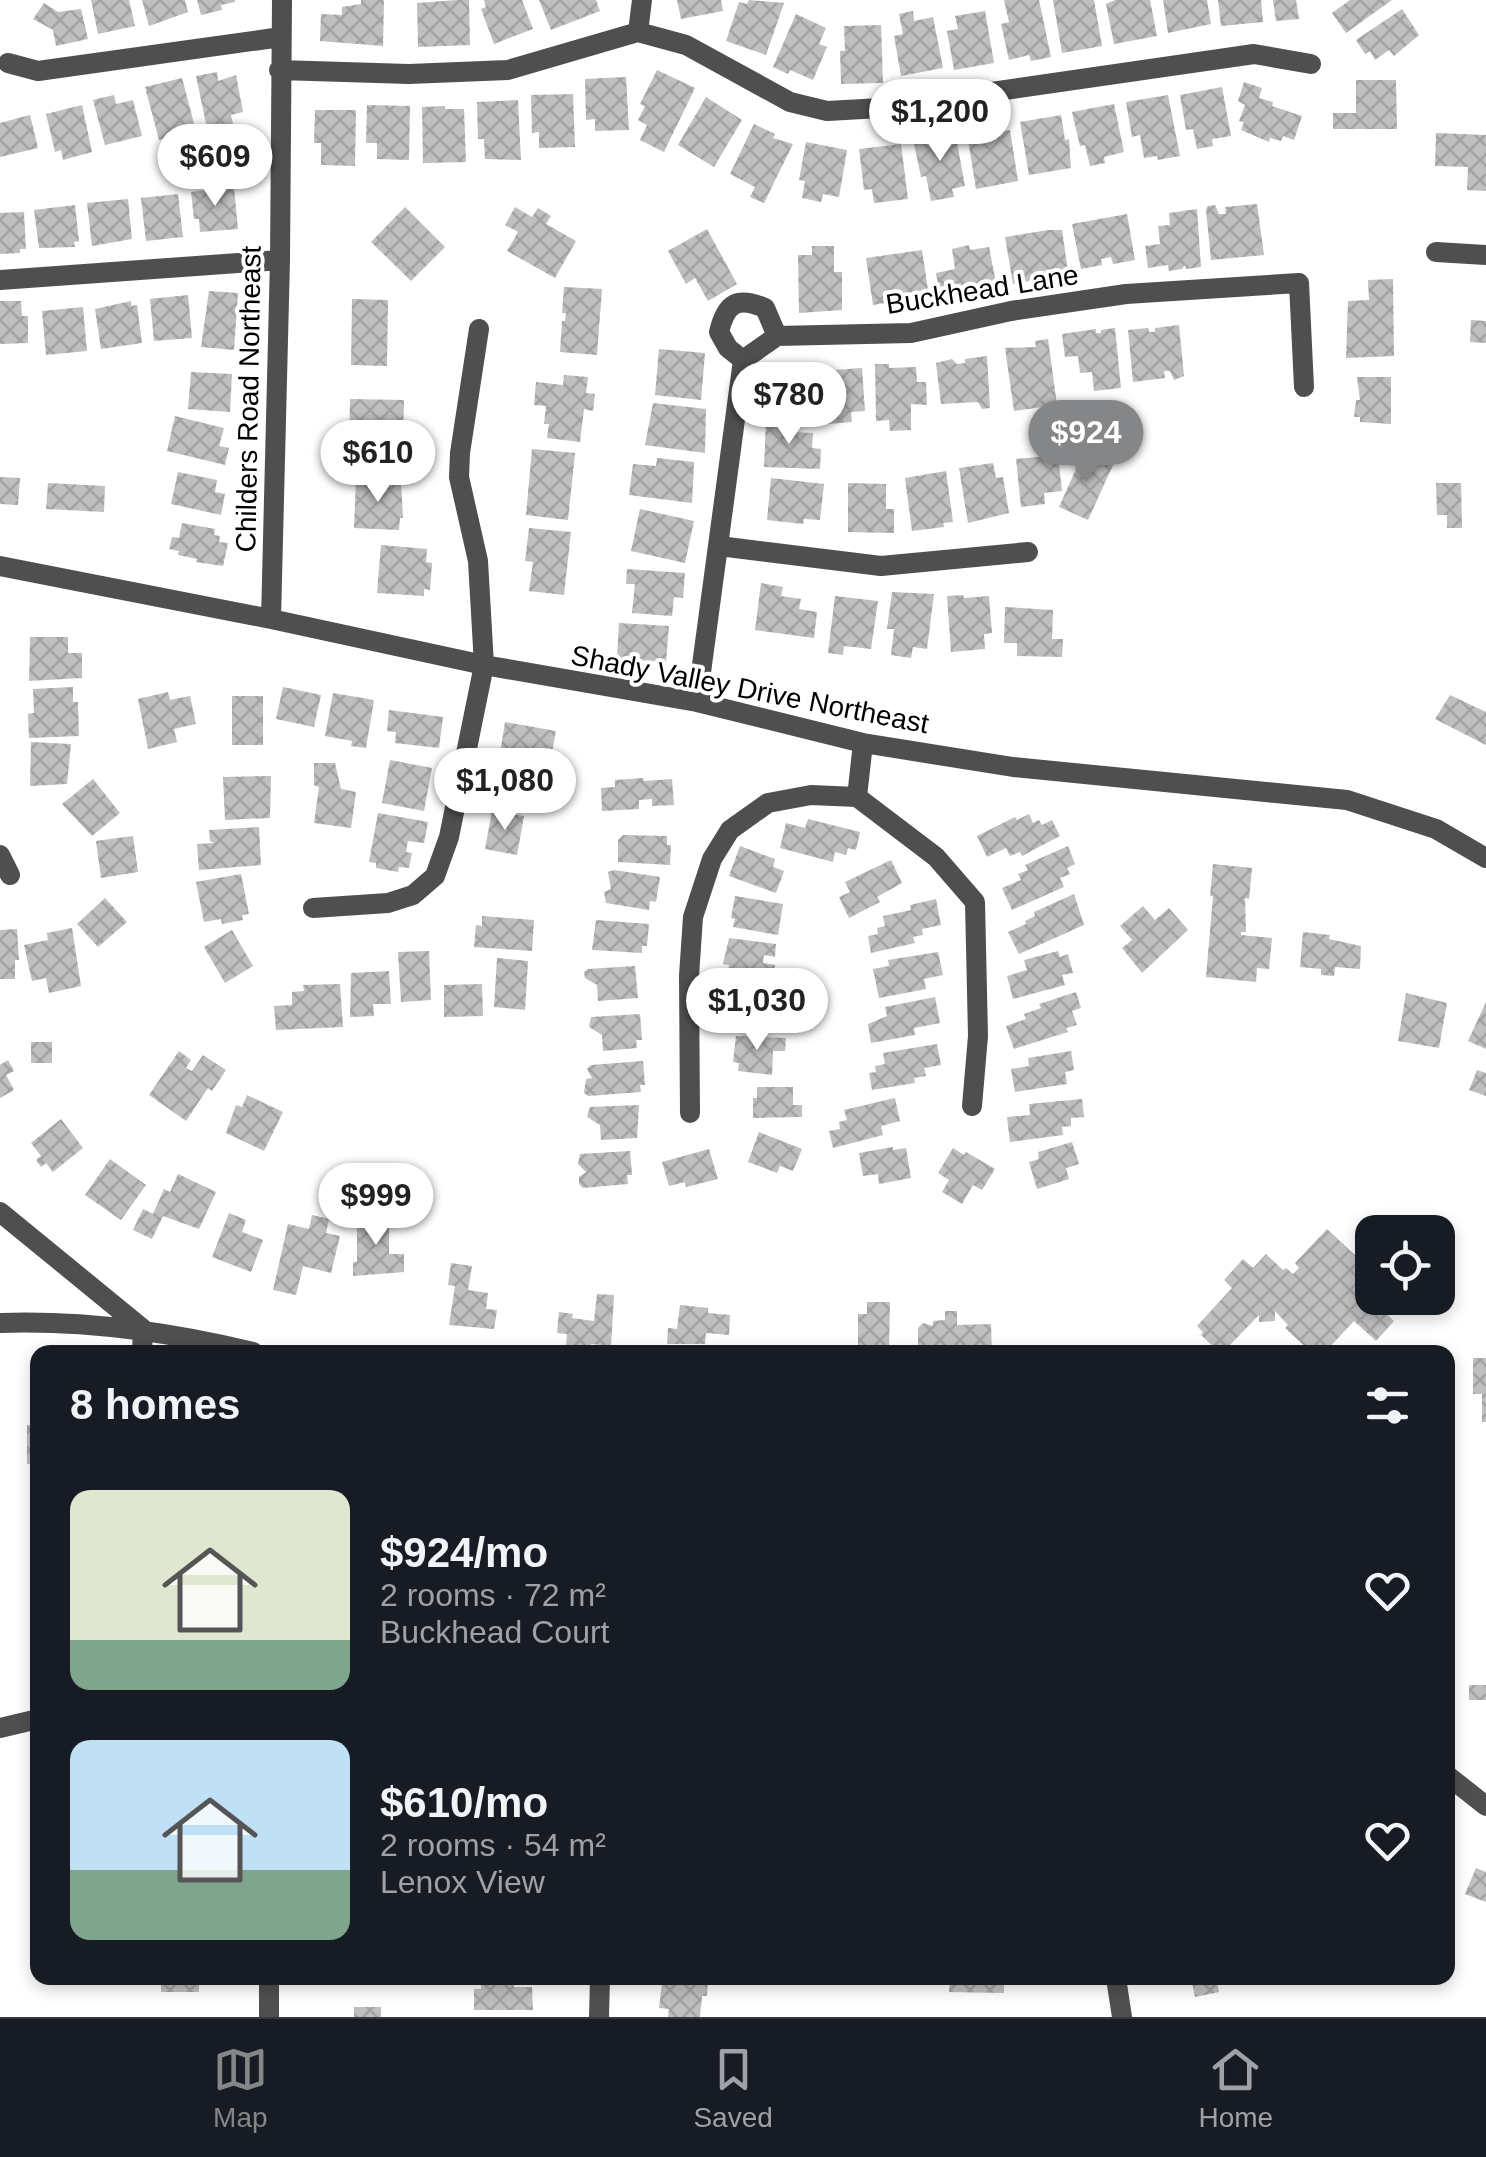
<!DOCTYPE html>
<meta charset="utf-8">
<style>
:root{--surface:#171b24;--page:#20242c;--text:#f1f3f6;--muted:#9ea1a6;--line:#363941;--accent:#858687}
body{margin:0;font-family:Arial,sans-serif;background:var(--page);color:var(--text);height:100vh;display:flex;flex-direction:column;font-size:38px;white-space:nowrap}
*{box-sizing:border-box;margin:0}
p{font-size:32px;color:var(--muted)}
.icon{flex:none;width:55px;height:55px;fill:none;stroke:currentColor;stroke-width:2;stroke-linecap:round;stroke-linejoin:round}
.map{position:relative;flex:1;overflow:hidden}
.side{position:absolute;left:30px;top:1345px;width:1425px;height:640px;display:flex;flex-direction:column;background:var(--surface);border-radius:20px;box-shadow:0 5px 15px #0003}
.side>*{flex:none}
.fabs{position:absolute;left:1355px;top:1215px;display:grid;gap:20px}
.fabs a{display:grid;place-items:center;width:100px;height:100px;border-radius:20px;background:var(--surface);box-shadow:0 5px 15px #0003;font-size:50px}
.price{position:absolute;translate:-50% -85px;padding:0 22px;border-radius:35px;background:#fff;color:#222;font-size:32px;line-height:65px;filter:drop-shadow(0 2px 5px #0008)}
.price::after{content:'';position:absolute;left:50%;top:60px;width:30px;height:22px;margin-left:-15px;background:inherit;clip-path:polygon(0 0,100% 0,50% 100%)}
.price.current{background:var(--accent);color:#fff}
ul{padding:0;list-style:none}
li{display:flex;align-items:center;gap:30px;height:250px;padding:0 40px}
li span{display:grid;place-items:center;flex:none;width:280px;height:200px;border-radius:20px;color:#555}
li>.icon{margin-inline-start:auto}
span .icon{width:120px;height:120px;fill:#fffc;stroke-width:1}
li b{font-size:42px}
h2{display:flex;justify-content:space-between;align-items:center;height:120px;padding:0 40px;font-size:42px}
.tab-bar{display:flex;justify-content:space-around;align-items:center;height:140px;border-top:2px solid var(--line);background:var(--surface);font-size:28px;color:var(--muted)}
.tab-bar a{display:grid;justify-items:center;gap:5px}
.tab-bar .current{color:var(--accent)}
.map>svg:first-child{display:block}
.building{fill:url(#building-cross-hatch)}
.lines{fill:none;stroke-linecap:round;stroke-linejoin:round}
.street{stroke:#4f4f4f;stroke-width:20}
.labels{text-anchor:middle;stroke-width:8;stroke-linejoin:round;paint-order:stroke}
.street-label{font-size:28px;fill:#000;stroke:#fff}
</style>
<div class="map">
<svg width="1486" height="2017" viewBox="0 0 1486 2017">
<defs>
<pattern id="building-cross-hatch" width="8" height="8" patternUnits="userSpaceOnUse" patternTransform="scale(2.5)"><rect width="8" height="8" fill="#bfbfbf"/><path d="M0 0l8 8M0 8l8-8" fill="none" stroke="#a2a2a2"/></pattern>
</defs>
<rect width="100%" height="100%" fill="#fff"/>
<!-- building -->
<path class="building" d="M91,0h38l6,26 -37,8z
M142,0h43l3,12 -39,14z
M197,0h38v2l-14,3 1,5 -21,5z
M361,0h23l-1,46 -63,-5 1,-27 21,1v-8l19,-3z
M457,0h12l1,45 -52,2 -1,-44z
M484,0h38l11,29 -39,15 -13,-35 5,-2z
M539,0h57l4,11 -49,19z
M677,0h44l2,11 -42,8z
M749,0l35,3 -18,52 -40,-14 13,-39 8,2z
M1004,0h35l12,57 -20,4 -2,-6 -20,5 -8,-36 8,-2z
M1053,0h41l8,46 -40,7z
M1115,0h35l7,36 -43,8 -8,-40z
M1163,0h44l4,24 -43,9z
M1218,0h43l2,22 -42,4z
M1273,0h23l3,19 -23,2z
M1350,0h42l-46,33 -14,-20z
M44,3l14,9 23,-3 7,30 -32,7 -3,-16 -20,-11z
M1402,9l17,26 -25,21 -5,-6 -14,10 -5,-9 -5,3 -9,-14z
M913,11l1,10 19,-4 10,51 -42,8 -7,-40 9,-2 -4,-20z
M985,11l9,52 -40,7 -7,-39 11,-2 -3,-13z
M796,14l30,14 -7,16 8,3 -14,33 -23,-10 -2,4 -15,-7z
M881,25l2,58 -42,1 -1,-33h5l-1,-25z
M657,70l38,18 -31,64 -24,-12 7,-15 -9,-5 7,-14 -5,-2z
M217,72l1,9 18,-6 7,37 -12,3 3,13 -26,5 -12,-57z
M626,77l3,53 -34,1v-12l-9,1 -1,-41z
M182,78l14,53 -37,9 -14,-53z
M1356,80h40l1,49h-64v-16h23z
M1244,82l18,6 -3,10 14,4 -1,4 30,10 -8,24 -11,-4 -2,5 -11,-3 -1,4 -28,-12 3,-8 -5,-1 6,-16 -7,-4z
M1222,87l9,49 -19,3 1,7 -16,3 -4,-20 -7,1 -6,-35z
M573,94l2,53 -36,1v-16l-7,1 -1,-38z
M114,95l2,9 17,-4 9,36 -37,9 -12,-45z
M1168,95l12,61 -22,4 -1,-4 -13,2 -4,-23 -8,2 -6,-35z
M706,97l36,23 -28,47 -36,-22z
M518,100l3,60 -36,-1 -1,-20h-6l-1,-37z
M1114,104l10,48 -20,5 1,6 -15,3 -5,-21 -5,1 -8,-34z
M82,105l10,47 -29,8 -2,-10 -6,2 -9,-38z
M367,105l43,1 -1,54 -32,-1v-16h-11z
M445,106v3h19l2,53 -43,1 -1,-56z
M315,110h41l-1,56 -34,-1v-22h-7z
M30,115l8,33 -38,9v-34z
M1061,115l4,25 4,-1 2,29 -42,7 -9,-53z
M754,124l21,10 -2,4 20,6 -29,59 -14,-6 5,-10 -25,-13z
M991,129l1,4 18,-3 8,51 -42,8 -9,-55z
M955,131l10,55 -13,3 2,8 -23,4 -5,-25 -5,1 -8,-38z
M1436,133l50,2v56l-19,-1 1,-23 -33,-1z
M806,142l41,8 -8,47 -16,-3 -2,8 -19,-4 3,-17 -6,-1z
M901,144l7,55 -34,4 -2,-14 -8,1 -5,-41z
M234,187l4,42 -38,3 -1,-13h-5l-3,-27z
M178,194l5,43 -37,4 -5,-43z
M128,199l4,40 -40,7 -5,-43z
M1257,204l7,51 -53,5 -5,-50 2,-4 7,-1 4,9h7l-1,-7z
M75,205l4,36 -5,1 1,5 -36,1 -5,-38z
M405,207l40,40 -34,34 -40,-39z
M515,207l17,10 6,-9 13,8 -5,8 30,17 -21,37 -48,-27 11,-19 -13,-7z
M1197,209l4,58 -15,2 -1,-4 -3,4 -13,2 -1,-6 -20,3 -3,-22 15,-2 -2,-18 12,-1 -1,-12z
M24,212l2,37h-6v4l-20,1v-41z
M1127,214l8,46 -22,4 -2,-7 -10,2 1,6 -21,4 -9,-45z
M707,229l30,55 -29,17 -13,-23 -9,6 -18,-33z
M1048,230h14l6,41 -33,5v4l-22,4 -8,-47z
M969,245l1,5 19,-3 8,41 -56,11 -5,-26 19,-4 -3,-20z
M812,246h22v26h8v38l-43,3 -1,-58h14z
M922,250l7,46 -22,3 -1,-5 -10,2 1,5 -24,4 -7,-47z
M1393,279l1,77 -48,2 2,-57 21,-1 -1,-20z
M564,287l38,2 -5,66 -37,-3 2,-31h3l1,-8h-4z
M209,291l29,2 -4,57 -33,-3z
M188,295l4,43 -38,3 -4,-42z
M352,299l36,1 -1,66 -36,-1z
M0,301h21l1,15h6v27l-28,1z
M131,301v5l6,-1 5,38 -41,6 -6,-40z
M83,307l4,44 -41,4 -4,-44z
M1471,320l15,1v22l-16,-1z
M1179,325l5,51 -10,4 -4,-9h-6l1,7 -32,4 -5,-52 20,-2 1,4h6v-4z
M1115,328l6,60 -27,3 -2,-19 -12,1 -2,-17 -13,1 -3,-23 34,-5v4h5v-3z
M1048,339l9,66 -43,6 -9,-63 31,-1 -1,-6z
M659,349l46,4 -4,47 -46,-5z
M987,356l3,52 -8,1 -4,-7 -37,2 -5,-41 16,-4 5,5 8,-1v-4z
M875,364h14v4l27,-1 1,15h9l1,23 -16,-1v26l-21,1 -1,-11 -13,1z
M862,368l3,43 -14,1 1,10 -24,2 -1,-10 -19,1 -2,-43z
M191,372l41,2 -2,38 -42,-3z
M564,375l24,2 -2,16 9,1 -2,17 -9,-2 -4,33 -33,-4 2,-14h-5l2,-18 -12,-1 2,-23 27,3z
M1357,377h34v47l-31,-2v-5h-6l2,-17h4z
M350,399l54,1 -1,49 -54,-1z
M653,403l53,6 -1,44 -60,-8z
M175,416l49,12 -5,18 10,2 -4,17 -58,-14z
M766,419l23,1v12l24,1 -1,15 9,1 -1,20 -56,-2z
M532,449l43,4 -7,67 -42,-5z
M1085,449l29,14 -26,57 -29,-13z
M1058,455l4,36 -18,2 1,11 -24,3 -5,-48z
M657,458l37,4 -2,41 -63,-8 4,-31 23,2z
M993,463l3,15 7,-1 6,36 -41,10 -9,-55z
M946,471l7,51 -10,1 1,4 -32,4 -7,-53z
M178,472l39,8 -2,12 10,2 -4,21 -50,-11z
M0,477l20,1 -2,27 -18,-1z
M771,478l53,6 -4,36 -16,-1 -1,5 -36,-4z
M356,479l45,2 2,37h-3l-1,12 -45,-2z
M48,483l57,3 -1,26 -58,-3z
M848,483l38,1v25h8v24l-46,-1z
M1436,483h25l1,45h-15v-13h-10z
M640,509l54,12 -9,42 -54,-12z
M182,523l33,6 -1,6 6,1 -1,6 9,1 -5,23 -27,-4 1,-3 -19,-4 1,-4 -10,-2 3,-12 7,1z
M529,528l42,4 -7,63 -35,-4 4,-29 -8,-1z
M381,545l46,4 -1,13 6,1 -2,27 -6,-1v7l-47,-3z
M627,569l58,4 -2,25 -9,-1 -2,19 -40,-3 3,-29h-9z
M761,583l22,4 -2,9 20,3 -2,10 18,3 -3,26 -59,-8z
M892,592l42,2 -7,55 -14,-2 -2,11 -20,-3 3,-26h-7z
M963,595l1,3 25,-2 3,37 -8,1 1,15 -34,3 -4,-56z
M835,596l43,5 -7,48 -27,-3 -1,9 -15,-2z
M1005,607l48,3 -1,29h11l-1,18 -45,-1v-13h-13z
M619,623l50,3 -3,36 -49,-3z
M30,637h38v16h14v25l-53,3z
M73,687v15h5l1,34 -50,2 -1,-24 6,-1 -1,-24z
M283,687l38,8 -7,32 -38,-8z
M168,692l2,8 20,-4 6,28 -22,5 3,13 -29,7 -10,-50z
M333,693l41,7 -8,48 -15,-2 1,-5 -27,-5z
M1450,695l36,17v33l-51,-26z
M232,696h31v49h-31z
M389,710l54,7 -4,31 -44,-5 1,-11 -9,-1z
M505,722l51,9 -6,31 -50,-8z
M31,742l40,2 -4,40 -37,2z
M390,760l42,8 -8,43 -42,-8z
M314,763h21l6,26 15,3 -5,36 -37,-5 5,-36 -5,-2z
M501,769l38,6 -5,29 -38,-6z
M271,776l-1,42 -45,2 -2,-43z
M643,778l1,3 28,-2 2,26 -22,1v-7l-13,1v9l-37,2 -1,-23 14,-1v-7z
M93,779l27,34 -28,23 -30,-32z
M492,811l32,5 -7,39 -32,-6z
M378,813l50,9 -4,21 -16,-2 -2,11 6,1 -3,15 -10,-1 -1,5 -22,-4v-5l-7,-1z
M1029,814l4,9 6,-3 3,5 10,-5 8,16 -38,20 -2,-4 -10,4 -4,-8 -19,9 -10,-21 38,-19 2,3z
M808,819l52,13 -4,18 -8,-2 -2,7 -11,-3 -2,10 -53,-14 6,-25 19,5z
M259,827l2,38 -62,5 -2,-26 17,-1 -4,-2 -1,-11z
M623,835l44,1v9h4l-1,20 -52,-3v-22z
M133,836l5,36 -37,6 -5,-37z
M740,846l35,13 -2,8 11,4 -8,22 -47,-17z
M1068,846l7,18 -8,4 3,6 -10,4 4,9 -52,23 -10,-22 19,-8 -3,-6 10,-4 -3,-5z
M891,860l11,23 -25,14 3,5 -31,16 -10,-21 11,-5 -5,-10z
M1213,864l39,4 -3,31 -4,-1 1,34h-5v3l31,3 -3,31 -12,-1 -1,14 -50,-5 7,-81h-3z
M614,870l46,7 -4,25 -6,-1 -1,9 -43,-7 -2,-11 7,-3 -3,-17z
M241,874l8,40 -7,1 1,5 -21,4 -1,-5 -17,3 -8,-40z
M1074,894l10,31 -65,29 -11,-22 18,-8 -1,-3 10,-5 -1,-4z
M735,896l48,8 -5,31 -45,-8 2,-8 -4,-1z
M105,898l22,24 -29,25 -21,-23z
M936,899l5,26 -19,4 1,6 -10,2 2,6 -44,10 -3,-17 10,-2 -1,-6 8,-2 -2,-10 28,-6 -1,-5z
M1143,906l12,14 14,-12 19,22 -46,43 -20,-25 10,-8 -12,-14z
M482,916l52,4 -2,31 -58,-4 2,-22 6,1z
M596,920l53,4 -2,22h-5v7l-50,-3z
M72,928l9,58 -32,7 -3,-15 -14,3 -8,-36 24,-5 -1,-7z
M17,929l2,31h-4v19h-15v-49z
M232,930l21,36 -28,17 -21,-36z
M1303,932l27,3 -1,4 32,7 -1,23 -25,-2 -1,9 -13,-1v-6l-21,-2z
M729,938l47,6 -1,13 -11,-2 -1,8 12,2 -1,12 -12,-1 -1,3 -33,-6 1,-8 -6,-1z
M429,951l2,49 -30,2 -3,-50z
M1058,951l2,6 8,-3 5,19 -11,2 3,10 -52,14 -6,-23 20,-6 -3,-10z
M938,952l5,23 -19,4 2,10 -47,9 -6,-29 16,-3 -1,-6z
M497,958l31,3 -3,49 -31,-3z
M635,966l3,32 -40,3 -1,-16 -12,-7 -1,-6 4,-3z
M389,971l2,33h-18l1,12 -24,1 1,-44z
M340,984l3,43 -67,3 -2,-24 18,-1v-13l12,-1 -1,-6z
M482,984l1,32 -39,1v-32z
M1076,992l5,16 -9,3 5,14 -11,3 2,4 -54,17 -8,-23 20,-7 -2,-5 17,-6 -2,-4z
M726,993l46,4 -1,12 -7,-1 -1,17 -38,-3z
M1406,993l41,10 -8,45 -41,-7z
M935,997l5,26 -26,5 1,7 -44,8 -3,-19 19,-8 -2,-9z
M1486,1002v47l-18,-8z
M640,1014l2,26h-6l1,8 -34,3 -1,-16 -13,-8 2,-10z
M736,1036l50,2 -1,13h-12l-1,24 -34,-4 1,-8 -6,-1z
M31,1042h21v21h-21z
M937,1044l4,21 -17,3 2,8 -12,2 1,5 -43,7 -3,-17 7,-1 -1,-6 10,-2 -2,-11z
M179,1051l12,9 -5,8 6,3 11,-16 23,15 -14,21 -4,-3 -22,33 -37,-26z
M1071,1051l3,19 -9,2 2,12 -52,8 -4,-23 18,-3 -1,-8z
M8,1060l6,11 -8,4 8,15 -14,8v-33z
M643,1061l2,24h-5l1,7 -53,4 -4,-3 2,-14 6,-1 -5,-9 4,-4z
M1477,1070l9,3v23l-17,-6z
M757,1087h36v18h9v12l-49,1v-20h4z
M247,1095l36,17 -19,39 -38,-18 10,-28 6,2z
M895,1098l5,23 -19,5 2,9 -50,13 -4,-17 11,-2 -1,-7 8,-2 -3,-10z
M1082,1099l2,18 -13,1v8l-9,1 1,8 -53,7 -3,-25 23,-2 -1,-11z
M639,1105l-2,33 -36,2 -1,-15 -13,-8 3,-10z
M61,1119l22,29 -30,24 -7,-9 -5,4 -5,-7 5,-4 -10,-13z
M759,1132l43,17 -9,22 -13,-5 -3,7 -29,-11z
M1072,1142l7,22 -13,4 3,11 -32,10 -8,-27 10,-3 -1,-7z
M893,1147v3l13,-2 5,30 -32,6 -1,-10 -15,2 -4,-23z
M953,1148l11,7 2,-3 29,17 -13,21 -9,-5 -11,19 -20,-12 7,-12 -11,-7z
M709,1149l9,30 -32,8 -1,-5 -16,4 -7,-24z
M630,1151l2,24h-5l1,9 -45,4 -4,-4v-7l7,-5 -8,-8 2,-10z
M110,1159l36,26 -25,35 -36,-25z
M342,1167l31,2 -3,32 -4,-1 -2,23 -26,-2z
M178,1174l38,18 -17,37 -36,-13 -11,23 -19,-9 10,-21 10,5 11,-25 6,3z
M371,1209h18v45h15v18l-51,4v-14h4v-37h14z
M229,1213l17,7 -4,12 21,8 -12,32 -39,-15z
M312,1215l17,4 -3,14 14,3 -9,37 -28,-7 -7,29 -23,-5 15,-66 21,5z
M1327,1229l45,42v23l-2,4 24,23 -18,20 -22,-20 -29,31h-14l-26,-24 3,-3 -13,-14v10l-16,1v-7l-31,32 -3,-2 -6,7 -18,-17 2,-3 -6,-6 35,-38 -8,-8 19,-21 10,9 13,-14 17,16 3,-2 7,6 6,-6 -4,-5z
M451,1263l21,3 -4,24 20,3 -2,16 11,1 -3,19 -45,-4 6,-39 -7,-1z
M597,1294l17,1 -3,51 -20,-2v6l-25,-3 1,-13 -10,-1 2,-21 14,2 -1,4 22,3z
M867,1302h23l-1,50h-31v-38h9z
M680,1305l28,3v5l22,2 -1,20 -23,-2 -1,11h-38l1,-16 9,1z
M945,1311h12v14l34,-1 1,28h-74v-24l5,-5 10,3v-5l12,-1z
M1473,1358h13v64h-4v-28h-9z
M31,1406h7v58h-11v-39h4z
M1469,1685h17v15h-17z
M1476,1868l10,4v30l-21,-8z
M161,1978h38v14h-38z
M481,1978h33v9h18l1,23h-59v-21h7z
M668,1978h40l-1,18h-5l-2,21h-32l1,-8 -10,-1 3,-25 6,1z
M950,1978h54v15l-55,-1z
M1191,1978h25l3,14 -24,5z
M354,2007h27v10h-27z"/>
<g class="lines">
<!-- street -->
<path class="street" d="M638,32l4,-32
M8,63l30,8 243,-34
M279,70l130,4 99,-4 130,-38 48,13 104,57 37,9 54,-3 373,-54 57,10
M1436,252l50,3
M0,280l280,-20
M743,360l-15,-12 -9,-16c7,-29 18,-36 46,-24l12,28
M719,546l162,20 147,-14
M0,566l271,53 213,46 213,37 166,41 150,24 334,33 89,29 50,29
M271,619l9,-359 2,-260
M697,702l46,-342 34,-24 134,-3 100,-22 115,-17 173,-11 5,104
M857,797l6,-54
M0,855l10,20
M313,908l75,-5 25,-8 22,-19 14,-39 35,-172 -6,-104 -19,-84 1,-24 19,-124
M690,1113l-1,-137 4,-59 19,-58 18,-29 38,-27 43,-8 46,2 79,60 39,45 3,134 -6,70
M0,1212l143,117 -1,23
M0,1323c86,-3 170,9 253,29
M0,1728l38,-9
M1448,1776l38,30
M269,1978v39
M1116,1978l6,39
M599,2017l1,-39"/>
</g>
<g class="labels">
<!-- street labels -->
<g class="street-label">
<text transform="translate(982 289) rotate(-9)" y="10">Buckhead Lane</text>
<text transform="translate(248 399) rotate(-89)" y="10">Childers Road Northeast</text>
<text transform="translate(750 689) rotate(11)" y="10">Shady Valley Drive Northeast</text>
</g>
</g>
</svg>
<div class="fabs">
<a><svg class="icon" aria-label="locate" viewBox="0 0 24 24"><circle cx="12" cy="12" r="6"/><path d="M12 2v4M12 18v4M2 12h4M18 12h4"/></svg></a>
</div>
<b class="price" style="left:940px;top:164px">$1,200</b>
<b class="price" style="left:215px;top:209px">$609</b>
<b class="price" style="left:789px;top:447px">$780</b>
<b class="price current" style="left:1086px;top:485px">$924</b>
<b class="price" style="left:378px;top:505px">$610</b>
<b class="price" style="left:505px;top:833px">$1,080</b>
<b class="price" style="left:757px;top:1053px">$1,030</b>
<b class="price" style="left:376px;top:1248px">$999</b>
<section class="side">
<h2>8 homes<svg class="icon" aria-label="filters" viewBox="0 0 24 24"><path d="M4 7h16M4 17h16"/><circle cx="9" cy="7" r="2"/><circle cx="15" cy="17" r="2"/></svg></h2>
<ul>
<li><span style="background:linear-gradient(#dfe7d0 75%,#7fa58c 0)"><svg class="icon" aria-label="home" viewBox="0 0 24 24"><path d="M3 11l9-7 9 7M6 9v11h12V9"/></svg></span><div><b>$924/mo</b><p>2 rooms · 72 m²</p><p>Buckhead Court</p></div><svg class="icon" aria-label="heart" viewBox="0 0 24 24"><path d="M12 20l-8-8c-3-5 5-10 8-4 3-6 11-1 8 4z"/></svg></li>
<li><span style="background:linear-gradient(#bfe0f5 65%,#7fa58c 0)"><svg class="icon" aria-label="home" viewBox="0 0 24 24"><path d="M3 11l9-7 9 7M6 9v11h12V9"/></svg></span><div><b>$610/mo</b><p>2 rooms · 54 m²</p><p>Lenox View</p></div><svg class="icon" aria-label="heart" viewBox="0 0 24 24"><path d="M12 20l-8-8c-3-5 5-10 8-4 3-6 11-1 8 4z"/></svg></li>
</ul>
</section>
</div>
<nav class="tab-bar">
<a class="current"><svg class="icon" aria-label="map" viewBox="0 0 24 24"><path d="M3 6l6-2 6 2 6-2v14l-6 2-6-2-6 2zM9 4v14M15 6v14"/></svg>Map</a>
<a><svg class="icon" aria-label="saved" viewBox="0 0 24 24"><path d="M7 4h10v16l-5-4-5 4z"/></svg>Saved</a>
<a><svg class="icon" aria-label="home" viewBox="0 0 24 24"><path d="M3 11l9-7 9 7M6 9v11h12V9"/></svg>Home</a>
</nav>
